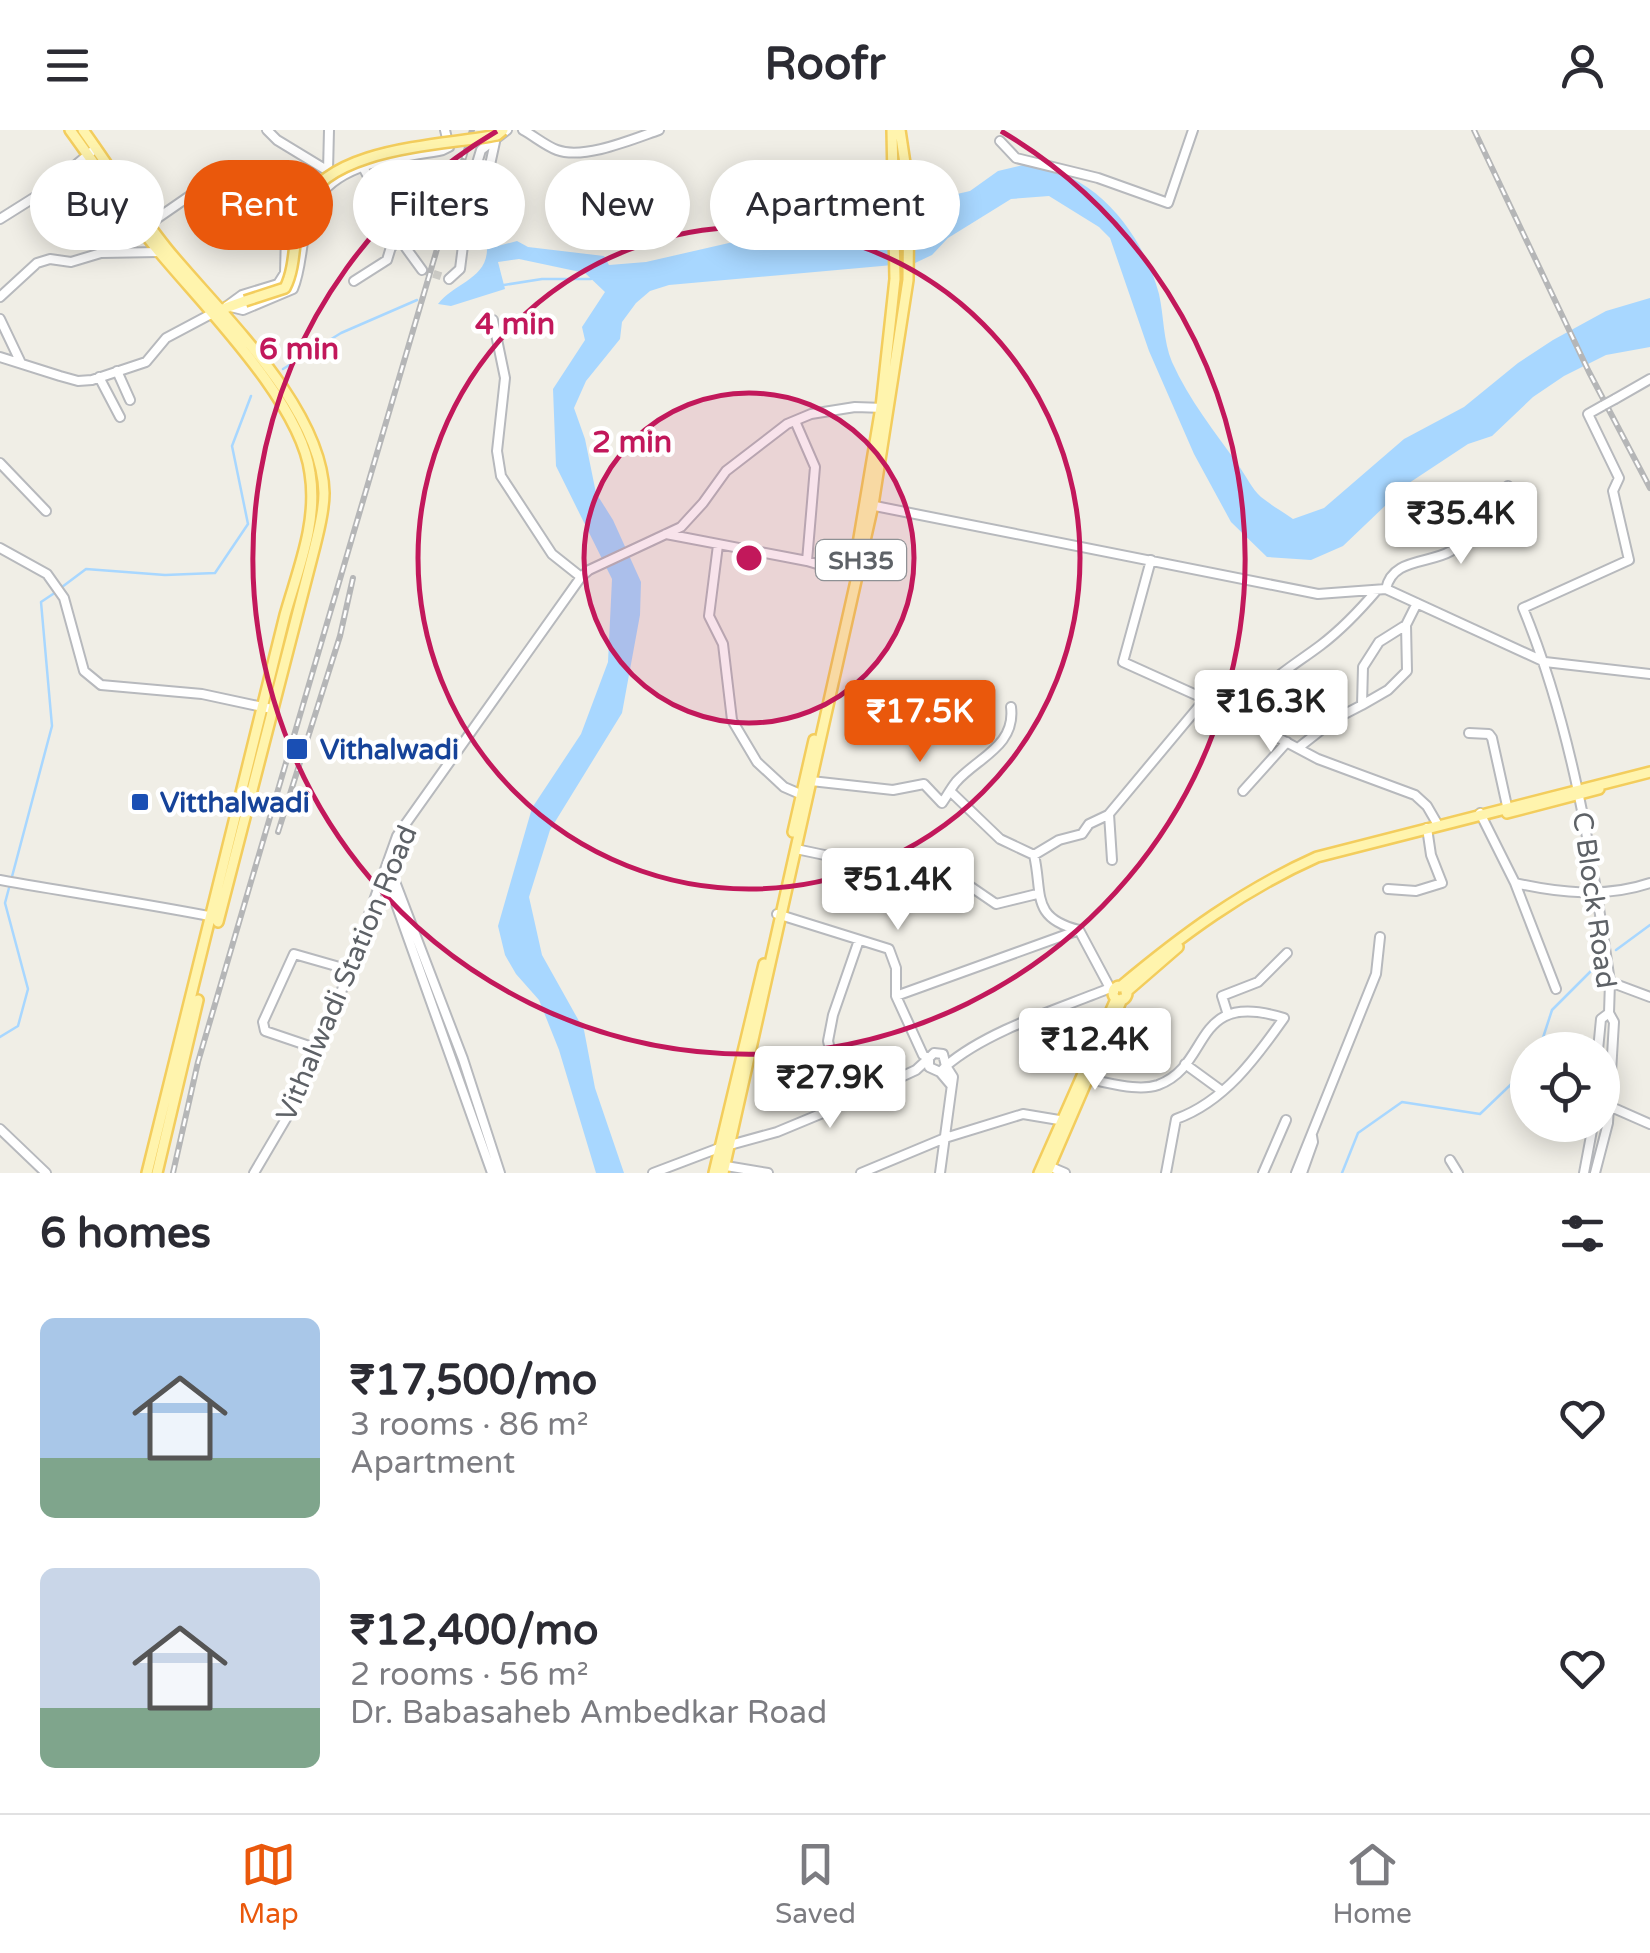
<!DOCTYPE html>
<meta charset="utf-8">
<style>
:root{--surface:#fff;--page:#f2f2f3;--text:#2b2b33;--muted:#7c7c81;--line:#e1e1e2;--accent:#ea580c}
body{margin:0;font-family:"Varela Round",sans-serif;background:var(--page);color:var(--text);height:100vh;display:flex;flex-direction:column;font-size:38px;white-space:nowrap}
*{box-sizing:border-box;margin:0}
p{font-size:32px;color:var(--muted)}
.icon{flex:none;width:55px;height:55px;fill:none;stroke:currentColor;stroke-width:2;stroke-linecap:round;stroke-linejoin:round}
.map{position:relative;height:1043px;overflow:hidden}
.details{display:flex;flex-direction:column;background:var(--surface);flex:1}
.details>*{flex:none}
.banner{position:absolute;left:30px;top:30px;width:1000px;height:90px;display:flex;gap:20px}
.tools{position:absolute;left:1510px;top:902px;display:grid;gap:20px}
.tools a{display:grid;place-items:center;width:110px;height:110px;border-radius:50%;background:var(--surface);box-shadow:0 5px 25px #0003;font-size:50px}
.price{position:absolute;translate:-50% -85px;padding:0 22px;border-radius:10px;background:#fff;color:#222;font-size:32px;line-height:65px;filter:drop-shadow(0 2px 5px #0008)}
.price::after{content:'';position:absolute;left:50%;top:60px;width:30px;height:22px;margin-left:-15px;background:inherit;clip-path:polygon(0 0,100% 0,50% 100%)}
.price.current{background:var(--accent);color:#fff}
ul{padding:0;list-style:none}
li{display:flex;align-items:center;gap:30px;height:250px;padding:0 40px}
li span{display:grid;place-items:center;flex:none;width:280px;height:200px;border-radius:15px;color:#555}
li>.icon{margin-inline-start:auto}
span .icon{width:120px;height:120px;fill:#fffc;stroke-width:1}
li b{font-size:42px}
h2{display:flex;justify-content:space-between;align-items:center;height:120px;padding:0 40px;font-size:42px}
.tag{padding:0 35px;border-radius:45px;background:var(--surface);box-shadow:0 5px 25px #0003;font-size:35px;line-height:90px}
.tag.current{background:var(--accent);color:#fff}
header{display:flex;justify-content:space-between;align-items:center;height:130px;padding:0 40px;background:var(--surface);font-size:45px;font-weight:800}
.menu{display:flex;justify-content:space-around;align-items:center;height:140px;border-top:2px solid var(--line);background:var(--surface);font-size:28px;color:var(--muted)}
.menu a{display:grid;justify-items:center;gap:5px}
.menu .current{color:var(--accent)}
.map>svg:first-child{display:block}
.water{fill:#a8d7ff}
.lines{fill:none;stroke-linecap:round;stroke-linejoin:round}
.stream{stroke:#a8d7ff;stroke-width:2.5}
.minor-tunnel{stroke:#cccbc6;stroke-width:8;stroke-dasharray:8 4;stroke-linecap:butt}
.minor-casing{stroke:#b7b9bd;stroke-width:12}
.major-casing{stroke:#f3cd5d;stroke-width:14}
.minor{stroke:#fff;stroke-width:8}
.major{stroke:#fff4ad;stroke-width:9}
.rail-casing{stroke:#b5b6b7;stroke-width:6}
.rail{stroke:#fff;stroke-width:2.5;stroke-dasharray:8;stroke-linecap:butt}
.minor-bridge-casing{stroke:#b7b9bd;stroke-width:12;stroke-linecap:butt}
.major-bridge-casing{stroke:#f3cd5d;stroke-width:14;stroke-linecap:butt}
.minor-bridge{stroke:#fff;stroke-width:8}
.major-bridge{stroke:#fff4ad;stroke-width:9}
.ring{fill:none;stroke:#c2185b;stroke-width:5}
.transit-dot{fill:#1a4fb4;stroke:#fff;stroke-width:4}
.labels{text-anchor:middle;stroke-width:9;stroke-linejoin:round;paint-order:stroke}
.shield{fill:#fff;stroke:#8e9195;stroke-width:2.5}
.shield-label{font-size:25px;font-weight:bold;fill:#5e6267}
.transit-label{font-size:28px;font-weight:bold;fill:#164399;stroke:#fff;text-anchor:start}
.street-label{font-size:28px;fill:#5e6267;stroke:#fff}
.centre{fill:#c2185b;stroke:#fff;stroke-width:5}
.ring-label{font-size:30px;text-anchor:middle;font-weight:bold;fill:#c2185b;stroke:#fff;stroke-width:9;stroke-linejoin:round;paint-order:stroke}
</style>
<header><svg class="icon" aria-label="menu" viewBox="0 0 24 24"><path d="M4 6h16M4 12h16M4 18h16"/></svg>Roofr<svg class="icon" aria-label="person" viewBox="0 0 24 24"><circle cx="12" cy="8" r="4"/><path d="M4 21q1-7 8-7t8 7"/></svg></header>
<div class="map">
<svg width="1650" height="1043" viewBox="0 0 1650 1043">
<rect width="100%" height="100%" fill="#f0eee6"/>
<!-- water -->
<path class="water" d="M1023,35c69,3 119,66 136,129 5,22 4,47 13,68 17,38 43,70 67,104 7,10 13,23 22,31 10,8 22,15 32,22l31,-11 80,-69 60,-32 54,-44 35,-23 53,-29 44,-13v49l-44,8 -42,21 -31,21 -41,39 -24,8 -59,39 -66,63 -32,14 -44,-3 -36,-35 -37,-68 -45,-103 -39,-113 -11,-11 -50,-31 -38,3 -63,39 -16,17 -17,8 -246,22 -19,6 -14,12 -14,19 -2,17 -34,42 -12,27 11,31 11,54 17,27 28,62 -1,33 -18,98 -72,117 -21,67 13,58 42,75 11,58 29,85h-28l-37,-123 -20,-50 -23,-26 -11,-19 -7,-29 34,-118 49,-74 27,-72 4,-83 -56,-113 -3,-77 32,-49 -3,-13 23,-35 -20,-19 -66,-14 -21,3 7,27 -54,17 -13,-2c16,-21 49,-25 49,-55l30,-8 11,6 76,9 5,9 37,-3 96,-22 19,4 37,-2 66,-18 55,-34 38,4 13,-3 28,-20z"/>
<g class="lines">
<!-- stream -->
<path class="stream" d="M504,155l38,-6h49
M283,239l58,-36 76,-33
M62,457l24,-18 79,6 50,-2 33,-49 -16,-78 19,-50
M1616,820l34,-25
M0,907l18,-11 10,-37 -23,-86 47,-177 -11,-124 15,-10
M1539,920l13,-40 44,-44
M1342,1043l16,-40 44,-31 78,12 48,-46"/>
<!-- minor-tunnel -->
<path class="minor-tunnel" d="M422,140l27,9"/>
<!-- minor casing -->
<g class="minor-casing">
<path id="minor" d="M267,0l10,10 51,31 4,6
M523,0c11,6 23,16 34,20 27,10 76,-11 102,-20
M1000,11l16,17 82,20 70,25 25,-73
M495,12l-7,32 25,11
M363,37l43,81 16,22
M328,41l1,-41
M0,89l43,-27 53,-44
M149,94l55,-38
M449,149l11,-10 11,-86 10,-33 26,-20
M354,151l33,-21 4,-13 11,-7
M0,167l37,-34 13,-4 21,3 30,-9 58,-1
M227,176l16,4 50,-21c11,-26 7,-60 21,-85 25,-44 85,-45 129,-54l6,-3 -4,-17
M227,176l15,-11 36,-11 7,-11 1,-39h-45
M0,189l20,42
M493,190l12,58 -8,73 4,25 51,78 29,23
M0,227l60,19 18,5 14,-1 54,-18 20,-24 47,-25
M117,241l13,29
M99,247l21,40
M1615,269l35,-20
M795,291l20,46 -8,94
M0,333l46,48
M1508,356l9,21
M870,375l448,89 68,-5 159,73 105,12
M666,404l141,27 50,15
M718,415l-9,71 14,28 9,76 25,42 27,25 23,10
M0,418l47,26 17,24 20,73 17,14 101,9 70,15
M1151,430l-28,102 82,37 113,60 97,36 12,11 11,19
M1386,459c6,-31 43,-25 65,-38 22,-14 43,-30 66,-44l8,8
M1362,575l26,-15 19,-19 -1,-46
M1242,588c17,-34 50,-51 79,-73 21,-16 39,-35 56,-55
M1469,603l20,1 3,4 15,68
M1298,618l37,-29 27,-14 1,-38 16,-25 27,-17 11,-22
M811,651l82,9 31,-6 18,19c5,-7 9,-15 14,-21 21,-24 60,-36 55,-75
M950,661l50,48 34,16c9,38 -4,63 45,75
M1243,661l44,-49
M1480,683l35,70c44,10 91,15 135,0
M796,719l119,25 24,-9 57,39 41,-10
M1034,725l25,-15 23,-6 7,-10 19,-9
M1112,730l-3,-46 96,-115
M389,736l74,193 37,114
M386,746l106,297
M0,750c72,13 143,23 214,37
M1515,753l41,106
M1388,759l28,2 26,-8 -11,-28 -4,-27
M1610,852l40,15
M896,866l183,-66 31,58
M1228,885l-6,-19 36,-14 29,-29
M318,919l-53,-18 -2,-9 31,-68 56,16
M1598,920l3,-31 8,-6
M1185,934l37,27
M940,942l6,-6 -3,-12 -9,-1 -5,5v9l11,5 11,13
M1087,949c21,3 50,13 71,6 55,-20 32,-96 126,-67 -28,40 -60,84 -108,101l-10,54
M843,974l-15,-63 5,-26 26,-75
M1609,976l41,18
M0,999l46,44
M1450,1030l8,13
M720,1035l48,8
M1046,1035l19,8
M254,1043l33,-56 47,-105 63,-176 184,-259 8,-7 92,-43 22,-24 23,-32 61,-47 24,-10 44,-7 29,1
M653,1043l66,-25 58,-16 53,-22 86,-40 13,-12 -6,-3 -27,-59v-28l-7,-19 -112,-35
M861,1043l84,-35 78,-24 42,7
M940,1043l13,-96 -7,-11c42,-36 113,-57 164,-78l4,3
M1263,1043l23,-53
M1296,1043l80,-199 4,-37
M1302,1043l11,-31 -1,-6
M1584,1043l9,-48
M1595,1043l13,-50 6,-101 -5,-9 1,-31c-18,-127 -38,-255 -87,-374l106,-48 -16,-69 6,-13 -31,-64 16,-9"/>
</g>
<!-- major casing -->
<g class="major-casing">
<path id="major" d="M70,0c30,41 58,85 91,124 45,54 140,149 149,219 8,49 -12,96 -25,142l-138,558
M83,0c29,40 54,82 85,120 52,63 154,157 156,243 0,19 -5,36 -9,53l-97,376
M220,180l25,-9
M858,414l23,-137 14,-128 -3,-149
M1507,683l92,-24
M793,702l21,-92
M1113 863a7 7 0 1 1 14 0a7 7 0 1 1-14 0Z
M1120,857c62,-52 123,-97 197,-130l333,-85
M1126,862l52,-45
M157,1043l41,-173
M714,1043l50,-209
M723,1043l150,-668 35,-225 1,-90 -9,-60
M1039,1043l77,-174
M1047,1043l75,-174"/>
</g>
<!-- minor -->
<use href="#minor" class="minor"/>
<!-- major -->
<use href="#major" class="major"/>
<!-- rail casing -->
<g class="rail-casing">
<path id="rail" d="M1474,0l115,242 61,116
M278,702l62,-196 13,-58
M173,1043l25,-111 274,-932"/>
</g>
<!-- rail -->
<use href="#rail" class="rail"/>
<!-- minor-bridge casing -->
<g class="minor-bridge-casing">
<path id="minor-bridge" d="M1604,275l11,-6"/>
</g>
<!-- major-bridge casing -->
<g class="major-bridge-casing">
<path id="major-bridge" d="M245,171l40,-13c13,-25 7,-61 19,-84 28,-58 139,-58 193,-69l6,-5"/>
</g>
<!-- minor-bridge -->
<use href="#minor-bridge" class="minor-bridge"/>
<!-- major-bridge -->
<use href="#major-bridge" class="major-bridge"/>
</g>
<!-- distance rings -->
<circle cx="749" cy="428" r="165" fill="#c2185b" fill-opacity=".12"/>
<g class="ring">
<circle cx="749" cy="428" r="165"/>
<circle cx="749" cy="428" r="331"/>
<path d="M1001 1A496 496 0 1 1 497 1"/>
</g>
<!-- markers -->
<g class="transit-dot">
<rect x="285" y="607" width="24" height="24" rx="5"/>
<rect x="130" y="662" width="20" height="20" rx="5"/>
</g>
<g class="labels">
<!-- shield labels -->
<rect class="shield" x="816" y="410" width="90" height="40" rx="8"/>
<g class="shield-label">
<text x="861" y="439">SH35</text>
</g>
<!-- transit labels -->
<g class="transit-label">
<text x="320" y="629">Vithalwadi</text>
<text x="160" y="682">Vitthalwadi</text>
</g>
<!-- street labels -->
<g class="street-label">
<text transform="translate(1595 770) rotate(82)" y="10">C Block Road</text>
<text transform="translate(346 843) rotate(-67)" y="10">Vithalwadi Station Road</text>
</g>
</g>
<circle cx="749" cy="428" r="15" class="centre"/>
<g class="ring-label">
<text x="515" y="204">4 min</text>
<text x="299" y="229">6 min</text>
<text x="632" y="322">2 min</text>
</g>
</svg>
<div class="tools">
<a><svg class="icon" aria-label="locate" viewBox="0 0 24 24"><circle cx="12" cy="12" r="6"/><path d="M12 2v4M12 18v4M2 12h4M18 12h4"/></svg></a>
</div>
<b class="price" style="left:1461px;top:437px">₹35.4K</b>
<b class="price" style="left:1271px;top:625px">₹16.3K</b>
<b class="price current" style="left:920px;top:635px">₹17.5K</b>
<b class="price" style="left:898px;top:803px">₹51.4K</b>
<b class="price" style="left:1095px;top:963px">₹12.4K</b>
<b class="price" style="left:830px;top:1001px">₹27.9K</b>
<div class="banner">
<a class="tag">Buy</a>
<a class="tag current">Rent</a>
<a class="tag">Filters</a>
<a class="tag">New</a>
<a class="tag">Apartment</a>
</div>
</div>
<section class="details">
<h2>6 homes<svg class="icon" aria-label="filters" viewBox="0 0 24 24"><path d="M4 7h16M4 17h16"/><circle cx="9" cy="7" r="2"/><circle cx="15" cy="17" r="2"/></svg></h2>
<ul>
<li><span style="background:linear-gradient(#a9c7e8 70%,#7fa58c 0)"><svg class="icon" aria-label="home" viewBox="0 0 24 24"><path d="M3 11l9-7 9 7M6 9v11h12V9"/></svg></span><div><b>₹17,500/mo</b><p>3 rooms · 86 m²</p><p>Apartment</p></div><svg class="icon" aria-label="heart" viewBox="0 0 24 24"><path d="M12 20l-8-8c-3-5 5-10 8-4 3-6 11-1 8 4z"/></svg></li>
<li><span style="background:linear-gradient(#c9d6e8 70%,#7fa58c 0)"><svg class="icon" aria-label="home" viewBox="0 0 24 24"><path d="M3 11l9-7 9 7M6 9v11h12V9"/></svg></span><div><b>₹12,400/mo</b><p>2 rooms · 56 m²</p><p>Dr. Babasaheb Ambedkar Road</p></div><svg class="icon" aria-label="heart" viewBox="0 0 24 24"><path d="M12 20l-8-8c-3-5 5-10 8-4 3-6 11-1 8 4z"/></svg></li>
</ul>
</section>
<nav class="menu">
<a class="current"><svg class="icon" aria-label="map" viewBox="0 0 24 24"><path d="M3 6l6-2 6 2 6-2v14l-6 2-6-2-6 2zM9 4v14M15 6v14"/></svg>Map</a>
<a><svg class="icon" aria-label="saved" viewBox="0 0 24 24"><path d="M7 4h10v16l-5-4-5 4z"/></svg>Saved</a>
<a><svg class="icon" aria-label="home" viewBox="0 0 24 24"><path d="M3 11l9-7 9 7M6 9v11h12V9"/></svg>Home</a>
</nav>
